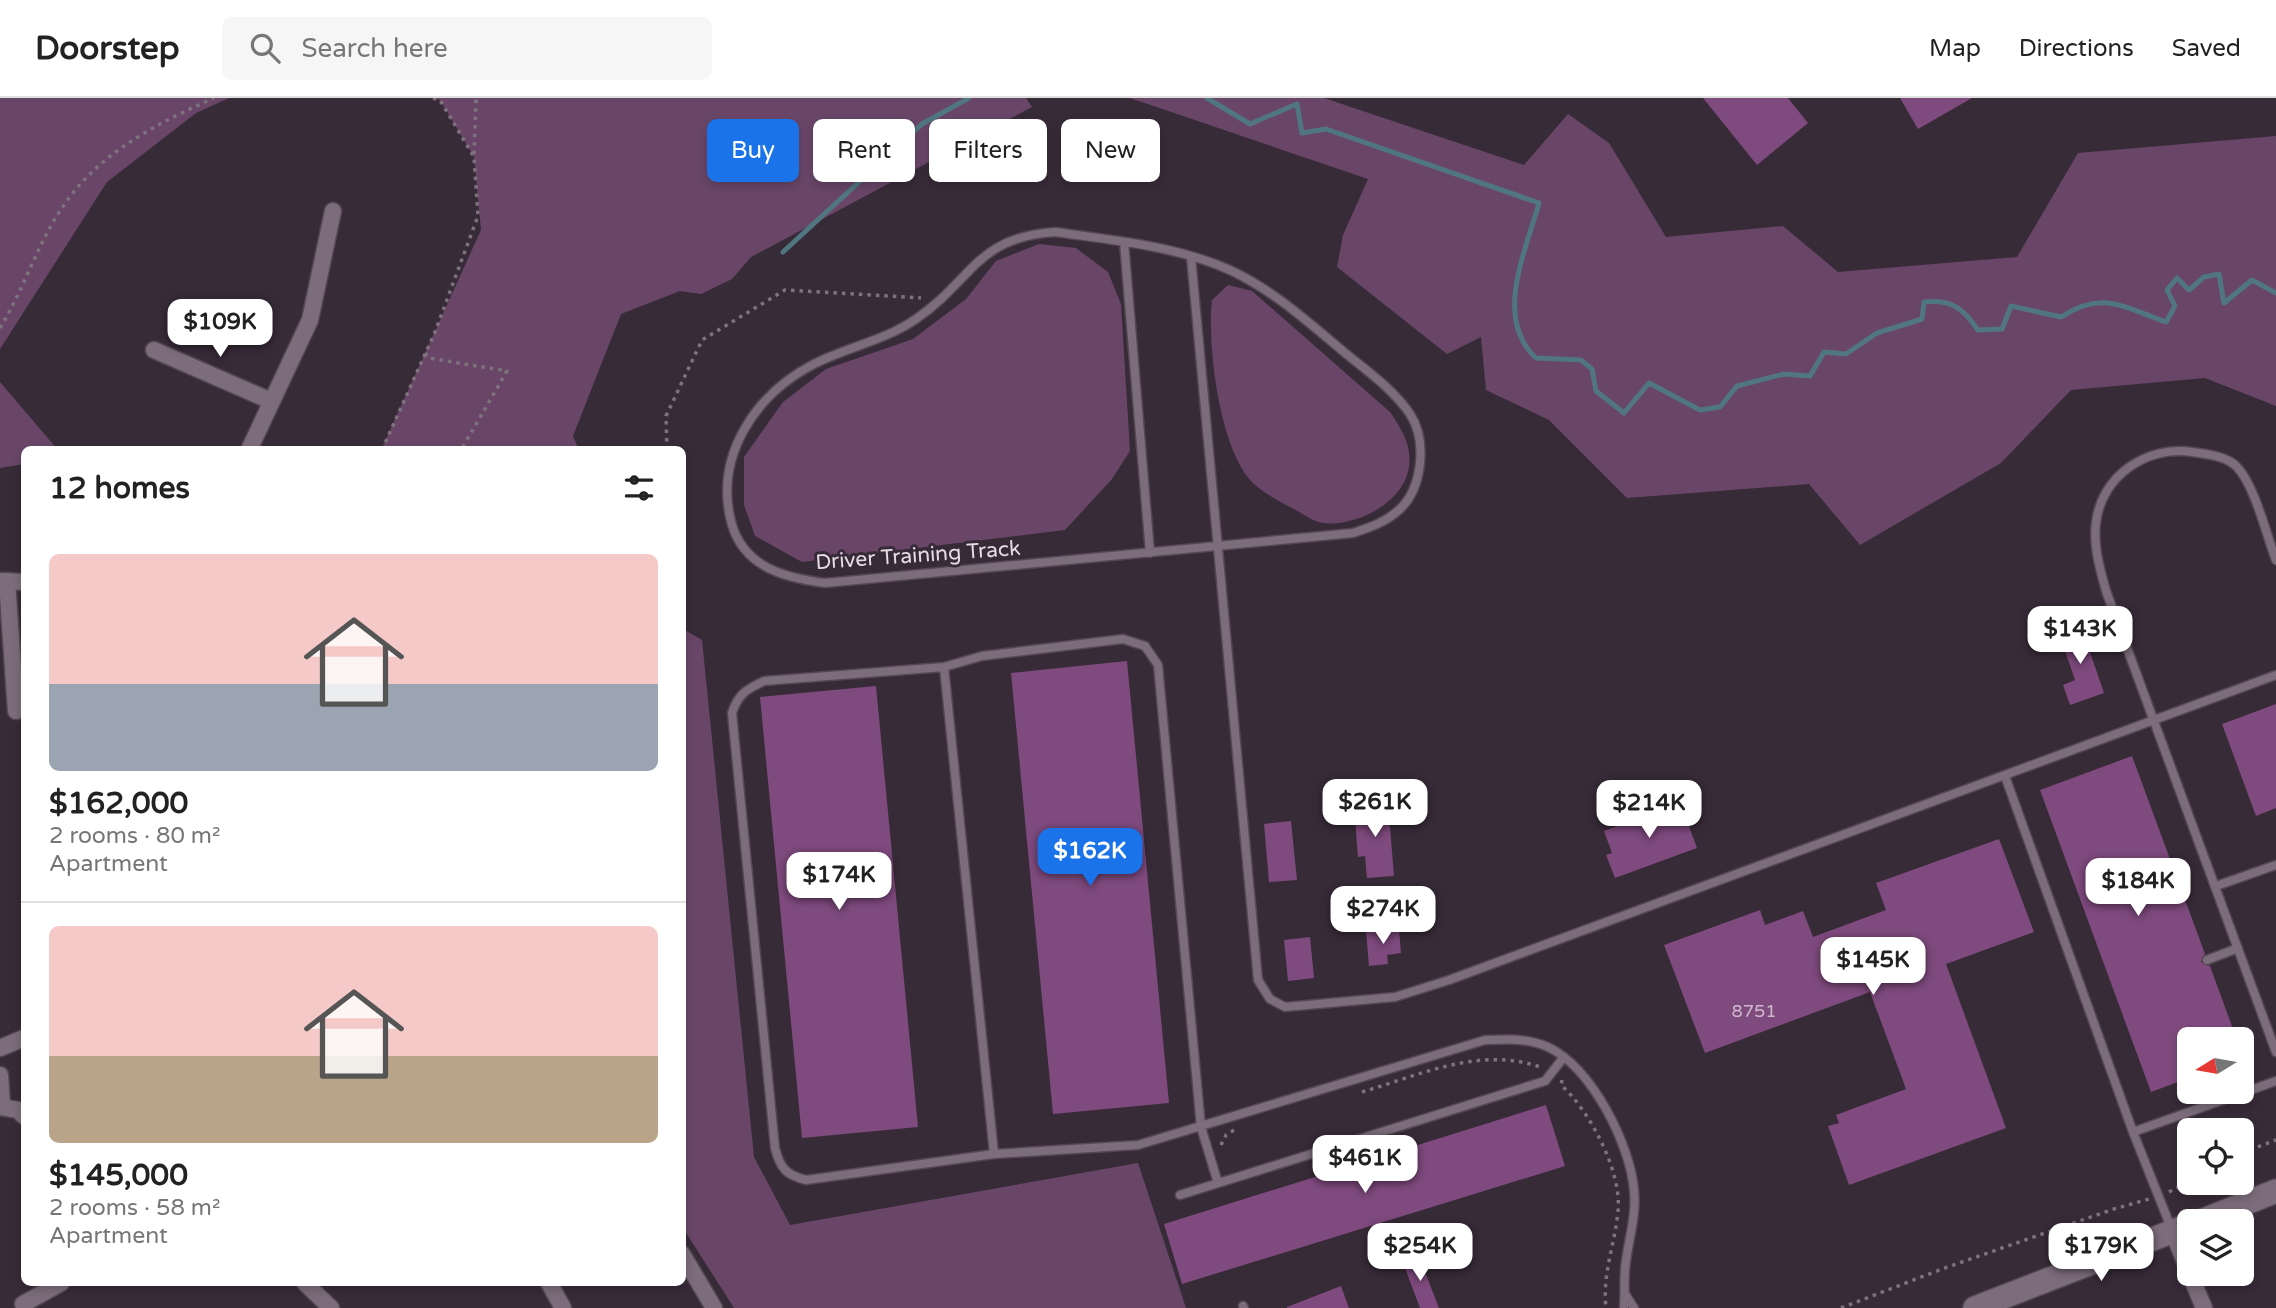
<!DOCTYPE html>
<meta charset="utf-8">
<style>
:root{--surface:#fff;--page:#f6f6f6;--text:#222;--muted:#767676;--line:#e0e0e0;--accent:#1a73e8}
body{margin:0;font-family:"Varela Round",sans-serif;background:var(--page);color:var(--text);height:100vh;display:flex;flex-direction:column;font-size:26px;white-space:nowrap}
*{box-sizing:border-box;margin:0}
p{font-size:23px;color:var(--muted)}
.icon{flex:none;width:38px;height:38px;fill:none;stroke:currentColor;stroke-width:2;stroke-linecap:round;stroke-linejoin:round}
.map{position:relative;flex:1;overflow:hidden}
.sheet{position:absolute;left:21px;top:348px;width:665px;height:840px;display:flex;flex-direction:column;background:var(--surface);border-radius:10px;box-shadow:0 4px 10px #0003}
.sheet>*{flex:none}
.hud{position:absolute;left:707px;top:21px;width:665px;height:63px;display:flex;gap:14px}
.needle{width:46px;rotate:259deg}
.fabs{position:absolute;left:2177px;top:929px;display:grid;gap:14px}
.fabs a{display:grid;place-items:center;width:77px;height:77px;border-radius:10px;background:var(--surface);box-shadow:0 4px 10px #0003;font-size:35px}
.price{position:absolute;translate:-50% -60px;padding:0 16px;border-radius:14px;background:#fff;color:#222;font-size:23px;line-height:46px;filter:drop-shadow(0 2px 4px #0008)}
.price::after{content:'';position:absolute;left:50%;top:42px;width:21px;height:16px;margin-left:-10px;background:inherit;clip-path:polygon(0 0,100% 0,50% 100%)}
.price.current{background:var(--accent);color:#fff}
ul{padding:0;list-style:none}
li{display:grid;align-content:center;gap:14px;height:371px;padding:0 28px}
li+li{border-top:2px solid var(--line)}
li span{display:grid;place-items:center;height:217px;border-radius:10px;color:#555}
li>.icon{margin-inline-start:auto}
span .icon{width:126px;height:126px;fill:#fffc;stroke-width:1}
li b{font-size:30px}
h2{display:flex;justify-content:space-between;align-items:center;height:84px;padding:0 28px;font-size:30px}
.pill{padding:0 24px;border-radius:10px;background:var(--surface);box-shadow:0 4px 10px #0003;font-size:24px;line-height:63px}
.pill.current{background:var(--accent);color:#fff}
header{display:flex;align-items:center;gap:42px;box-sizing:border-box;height:98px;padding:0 35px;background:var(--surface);border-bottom:2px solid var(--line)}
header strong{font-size:33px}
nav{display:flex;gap:38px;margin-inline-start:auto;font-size:24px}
.search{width:490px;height:63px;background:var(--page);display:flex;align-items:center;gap:18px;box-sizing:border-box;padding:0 24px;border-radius:10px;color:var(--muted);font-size:26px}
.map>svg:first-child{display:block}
.green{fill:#694668}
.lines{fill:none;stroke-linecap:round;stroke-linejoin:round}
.stream{stroke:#507682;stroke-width:5}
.building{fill:#7f4a7e}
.lane-casing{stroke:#534852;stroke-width:11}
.street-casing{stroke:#534852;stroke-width:19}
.secondary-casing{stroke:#534852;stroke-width:26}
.path{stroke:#7e727d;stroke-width:3.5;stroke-dasharray:3.5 5;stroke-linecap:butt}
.lane{stroke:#7d6d7c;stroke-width:8}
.street{stroke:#7d6d7c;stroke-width:16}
.secondary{stroke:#7d6d7c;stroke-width:23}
.labels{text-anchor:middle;stroke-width:6;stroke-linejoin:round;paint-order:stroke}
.number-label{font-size:18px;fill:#ccb8cb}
.street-label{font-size:21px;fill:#e6dde5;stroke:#382b38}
</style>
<header>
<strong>Doorstep</strong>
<div class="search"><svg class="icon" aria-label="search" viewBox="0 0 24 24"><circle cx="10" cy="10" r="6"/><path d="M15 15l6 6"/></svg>Search here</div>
<nav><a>Map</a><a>Directions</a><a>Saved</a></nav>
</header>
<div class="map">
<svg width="2276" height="1210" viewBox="0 0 2276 1210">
<rect width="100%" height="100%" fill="#382b38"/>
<!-- green -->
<path class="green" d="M0,0h229l-33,15 -89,69 -107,167z
M433,0h593l6,9 -281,150 -19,22 -31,15 -21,-3 -59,23 -48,122 6,14h-198l100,-220 -7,-73 -34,-57z
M1130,0h194l200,67 44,-51 41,29 57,94 117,-11 55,46 179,-15 61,-104 198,-17v270l-71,-28 -134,12 -70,73 -141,82 -51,-61 -182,14 -78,-78 -63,-30 -5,-53 -34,17 -110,-87 6,-32 25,-56z
M1039,146l37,4 32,24 13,32 9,147 -18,28 -47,51 -263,32 -47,-26 -11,-31v-48l39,-55 43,-33 87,-30 53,-40 30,-38z
M1228,187l24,6 138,121c11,16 22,33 19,54 -4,36 -52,61 -86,57 -9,-1 -20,-9 -29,-14 -14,-7 -34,-18 -44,-29 -31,-36 -43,-135 -38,-180z
M0,284l58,68h-34v14l-24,4z
M683,531l19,11 52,517 36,68 348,-62 48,145h-452l-51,-80z"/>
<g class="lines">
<!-- stream -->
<path class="stream" d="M1207,0l43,26 47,-20 5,29 24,-4 213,74c-13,48 -46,115 -3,155l45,2 11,9 4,22 28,22 25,-30 51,27 20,-3 17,-21 47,-12 26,2 14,-24 22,2 31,-21 45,-14 2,-17c27,-3 39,6 54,28l24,-1 9,-23 50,11c41,-27 62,-10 105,5l9,-16 -8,-16 10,-12 12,12 15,-13 15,-3 5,29 28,-23 24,13
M783,154l139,-128 47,-26"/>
</g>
<!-- building -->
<path class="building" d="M1703,0h85l20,25 -51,42z
M1900,0h72l-54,31z
M2080,525l24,70 -34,12 -7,-20 12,-5 -17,-50z
M1127,563l42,442 -116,11 -42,-441z
M876,588l42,441 -116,11 -42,-441z
M2276,606v104l-20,8 -34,-92z
M2132,658l73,198 -4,8 9,4 27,74h-48v38l-38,14 -111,-302z
M1680,704l17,46 -82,30 -9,-23 6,-2 -8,-22z
M1388,705l6,73 -27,2 -2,-22 -7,1 -4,-51z
M1291,723l6,59 -28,2 -5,-58z
M1999,741l35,93 -88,32 60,164 -157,57 -21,-59 11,-3 -3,-8 70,-26 -36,-97 -165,61 -41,-108 96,-35 5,15 38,-14 10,26 73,-27 -10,-27z
M1399,831l2,24 -14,2 1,9 -19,2 -3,-34z
M1310,839l4,41 -26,3 -4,-41z
M1546,1007l19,61 -383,118 -18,-60z
M1418,1156l21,54h-19l-18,-48z
M1341,1188l8,22h-62v-1z"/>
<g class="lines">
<!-- lane casing -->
<g class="lane-casing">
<path id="lane" d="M1055,134c57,8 123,14 177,39 42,20 76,51 112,81 23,19 49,37 66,62 17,26 13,73 -10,95 -14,13 -29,18 -47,24l-528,50c-39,-5 -80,-15 -93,-58 -19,-67 22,-130 82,-161 33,-17 70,-23 102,-45 57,-39 60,-82 139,-87z
M1124,144l26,311
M1191,159l67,723 12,19 15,8 110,-10 54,-17 827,-305
M2276,462c-10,-26 -21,-74 -39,-93 -10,-11 -31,-13 -45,-15 -45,-7 -91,24 -96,71 -3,23 4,46 10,68l170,461
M944,569l50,487 144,-9 347,-105c21,-1 43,-2 63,7 44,21 82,97 86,143 3,28 -7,53 -9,80 -1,13 0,25 -1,38
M2005,678l128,356 39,98
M2216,788l60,-21
M2207,862l31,-12
M2133,1034l143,-51
M994,1056l-188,26c-20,-5 -26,-12 -31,-32l-43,-435c6,-19 15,-24 32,-32l180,-14 38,-11 141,-17 22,7 13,19 43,462 17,56
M1180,1097l365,-114 19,-24
M1625,1196l9,14
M1243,1208l1,2"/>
</g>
<!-- street casing -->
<g class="street-casing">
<path id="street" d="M154,252l117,51
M249,352l61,-130 23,-109
M0,483l24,1
M7,483l9,130
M0,950l24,-10
M0,977l2,31
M0,1009l18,3 6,6
M2173,1134l16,40
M682,1156l32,54
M2190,1176l14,34
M305,1185l26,25
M549,1185l14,25
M23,1206l38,-21"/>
</g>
<!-- secondary casing -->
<g class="secondary-casing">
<path id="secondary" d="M2199,1124l77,-31
M1975,1210l214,-83"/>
</g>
<!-- path -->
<path class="path" d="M433,0l7,2 34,57 2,-59
M0,230c24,-39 38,-86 64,-123 36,-53 94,-82 150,-107
M425,255l4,5 78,13 -46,79
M382,352l53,-118 43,-116 -4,-59
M667,352l-1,-34 36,-76 83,-50 136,8
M1562,982l-1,5c29,26 61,87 57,126 -3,34 -16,62 -12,97
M1362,994c58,-17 118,-46 178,-25
M1221,1047l5,-10 8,-5
M2242,1055l34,-13
M2169,1094l11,-6 21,-3
M1841,1210l101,-39 172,-60 35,-10"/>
<!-- lane -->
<use href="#lane" class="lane"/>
<!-- street -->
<use href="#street" class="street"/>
<!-- secondary -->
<use href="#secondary" class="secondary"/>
</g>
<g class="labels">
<!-- number labels -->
<g class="number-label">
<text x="1754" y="919">8751</text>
</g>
<!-- street labels -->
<g class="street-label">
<text transform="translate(918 457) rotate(-4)" y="7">Driver Training Track</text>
</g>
</g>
</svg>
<div class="fabs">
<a><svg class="needle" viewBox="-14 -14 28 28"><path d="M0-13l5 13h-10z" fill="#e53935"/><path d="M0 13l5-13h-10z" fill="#767676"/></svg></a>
<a><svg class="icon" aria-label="locate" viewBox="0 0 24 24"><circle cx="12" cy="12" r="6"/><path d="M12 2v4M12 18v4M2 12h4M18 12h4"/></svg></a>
<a><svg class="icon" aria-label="layers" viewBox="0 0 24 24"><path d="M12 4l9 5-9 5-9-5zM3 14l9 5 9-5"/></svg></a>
</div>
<b class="price" style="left:220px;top:261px">$109K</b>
<b class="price" style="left:2080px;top:568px">$143K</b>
<b class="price" style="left:1375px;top:741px">$261K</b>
<b class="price" style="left:1649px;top:742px">$214K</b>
<b class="price current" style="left:1090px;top:790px">$162K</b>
<b class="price" style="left:839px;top:814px">$174K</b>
<b class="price" style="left:2138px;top:820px">$184K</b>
<b class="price" style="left:1383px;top:848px">$274K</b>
<b class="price" style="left:1873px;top:899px">$145K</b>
<b class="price" style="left:1365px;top:1097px">$461K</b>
<b class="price" style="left:1420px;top:1185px">$254K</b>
<b class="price" style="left:2101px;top:1185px">$179K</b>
<div class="hud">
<a class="pill current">Buy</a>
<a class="pill">Rent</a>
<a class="pill">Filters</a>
<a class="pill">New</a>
</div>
<section class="sheet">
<h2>12 homes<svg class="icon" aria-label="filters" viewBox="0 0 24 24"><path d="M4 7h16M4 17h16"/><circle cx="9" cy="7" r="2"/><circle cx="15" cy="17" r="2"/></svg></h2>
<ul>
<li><span style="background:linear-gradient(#f6c9c9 60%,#9aa5b1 0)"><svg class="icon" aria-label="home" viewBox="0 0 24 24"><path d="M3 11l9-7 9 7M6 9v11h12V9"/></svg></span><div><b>$162,000</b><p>2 rooms · 80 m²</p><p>Apartment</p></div></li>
<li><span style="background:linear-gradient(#f6c9c9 60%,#b9a48a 0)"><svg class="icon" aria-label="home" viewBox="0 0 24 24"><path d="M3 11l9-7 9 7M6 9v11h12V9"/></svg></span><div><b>$145,000</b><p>2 rooms · 58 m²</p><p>Apartment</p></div></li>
</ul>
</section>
</div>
